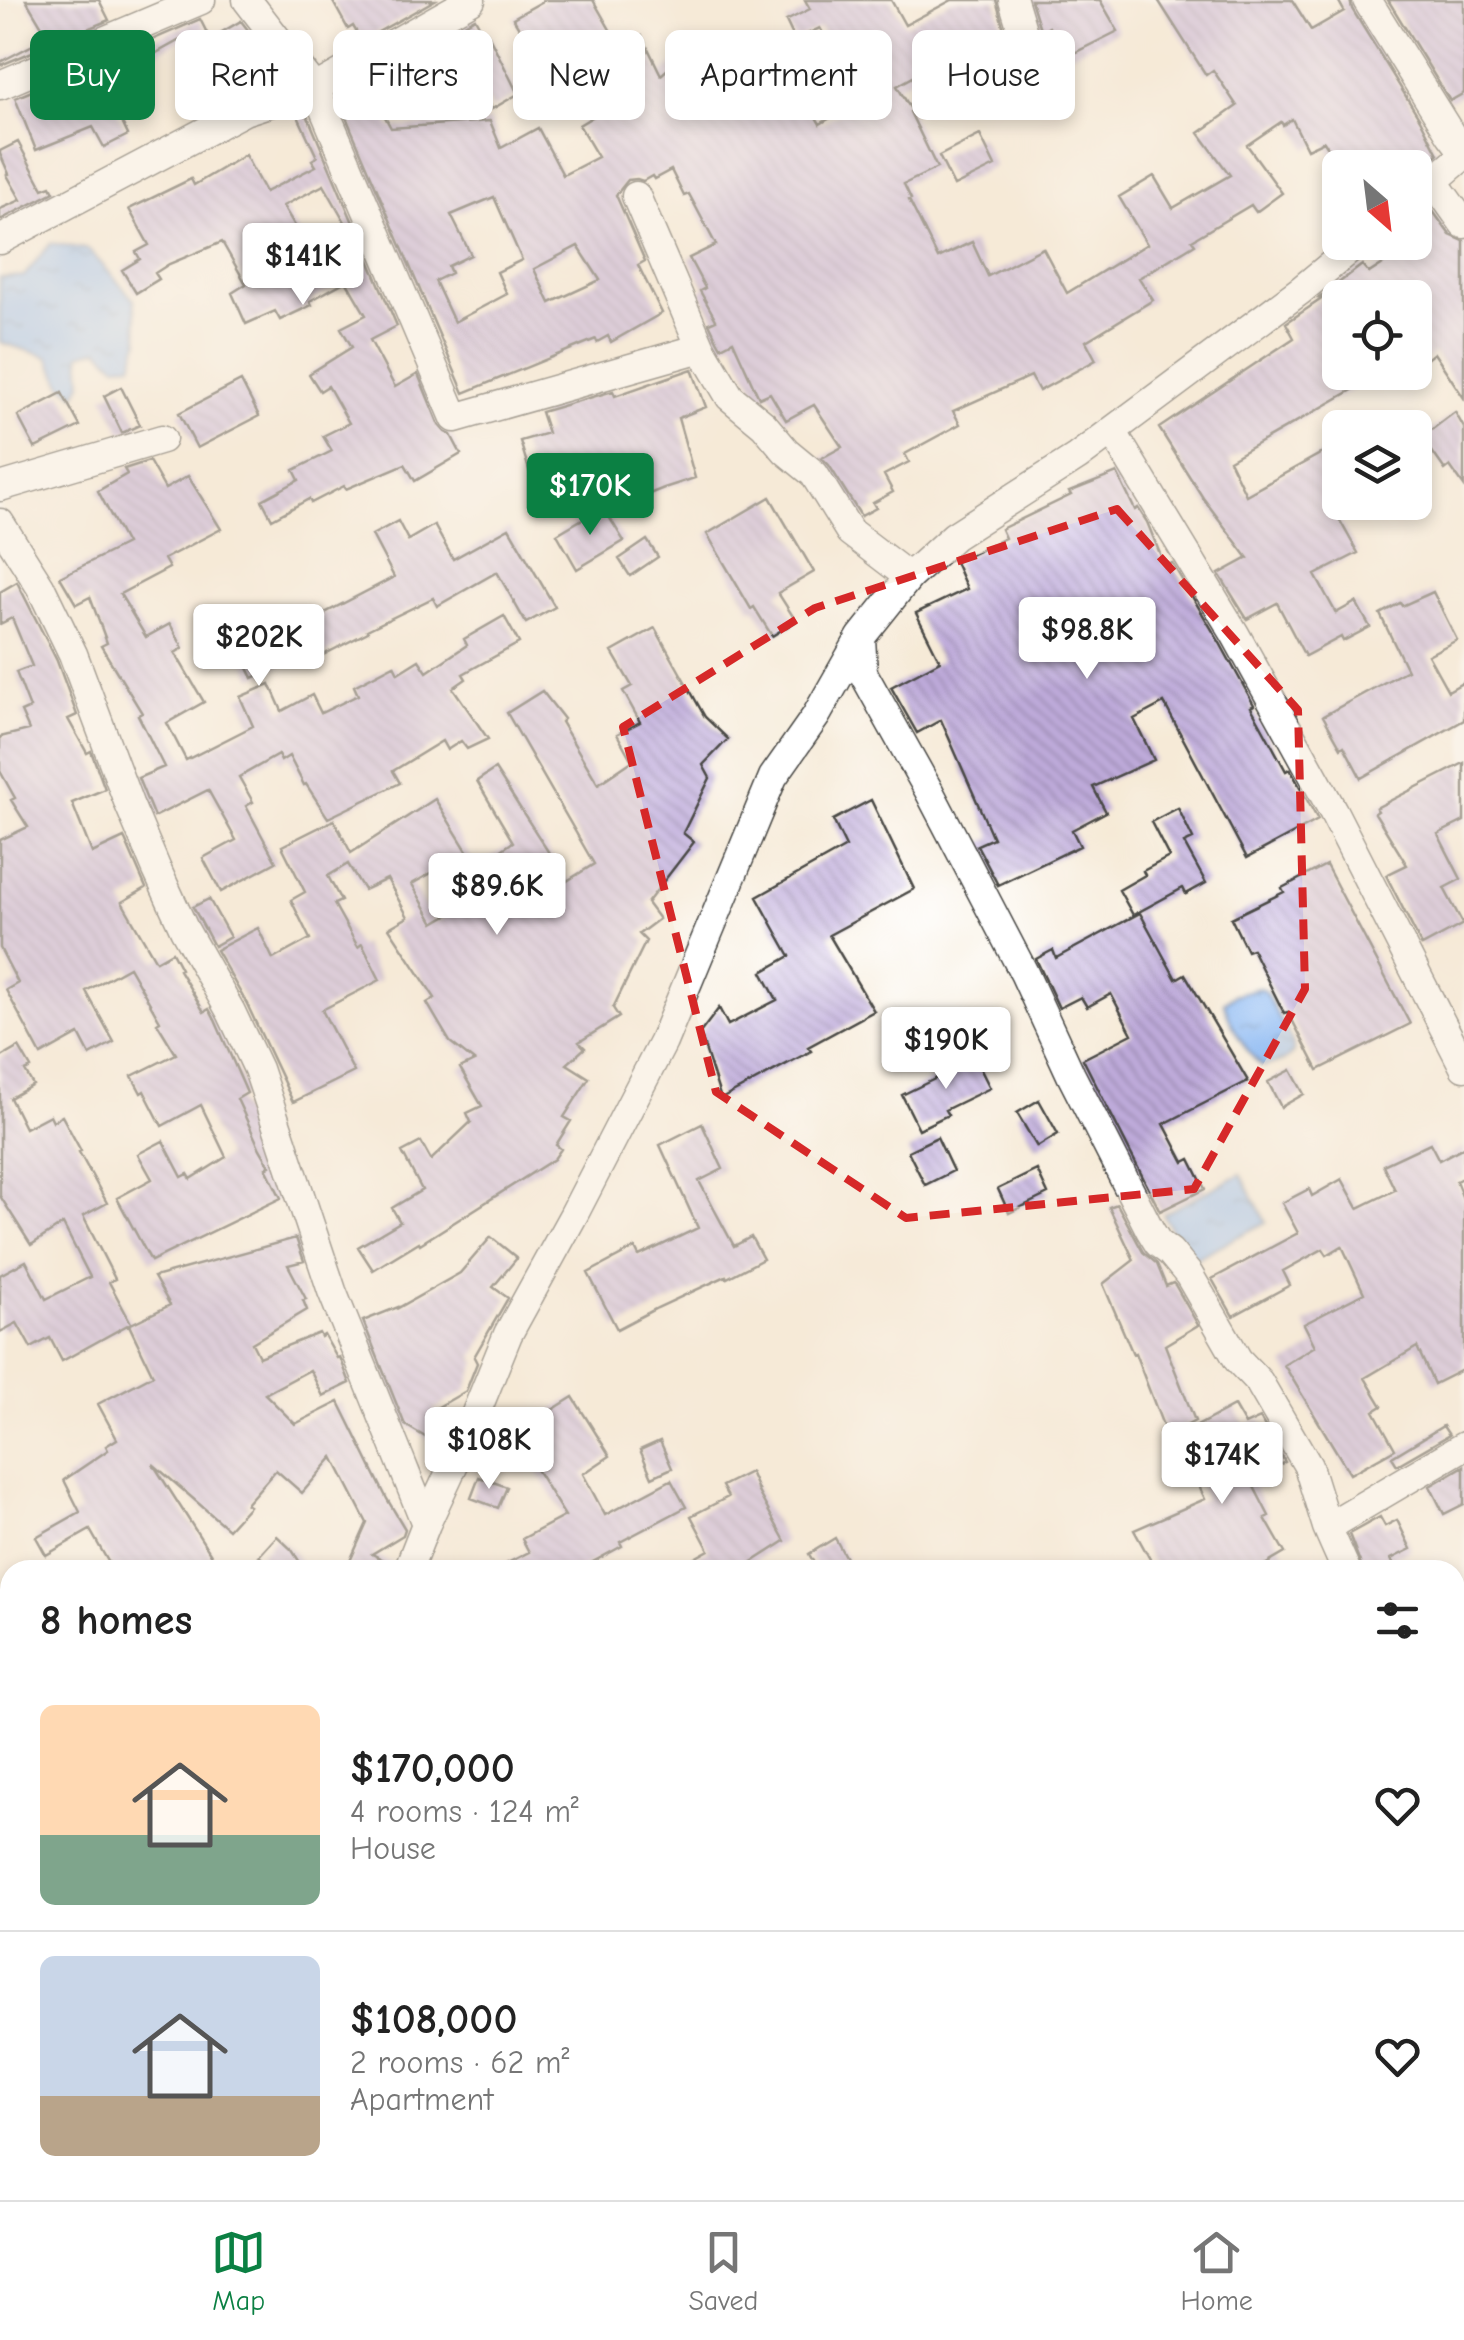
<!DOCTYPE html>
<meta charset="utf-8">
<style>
:root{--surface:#fff;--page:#f6f6f6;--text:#222;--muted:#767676;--line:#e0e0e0;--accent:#0b8043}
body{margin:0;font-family:"Comic Neue",sans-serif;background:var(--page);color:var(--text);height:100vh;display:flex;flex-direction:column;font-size:38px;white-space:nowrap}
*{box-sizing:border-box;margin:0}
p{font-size:32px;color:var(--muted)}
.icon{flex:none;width:55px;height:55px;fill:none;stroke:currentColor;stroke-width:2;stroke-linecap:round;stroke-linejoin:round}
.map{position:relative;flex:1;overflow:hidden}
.sheet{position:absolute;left:0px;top:1560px;width:1465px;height:640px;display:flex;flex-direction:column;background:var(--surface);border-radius:30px 30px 0 0;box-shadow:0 5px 15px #0003}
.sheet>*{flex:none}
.hud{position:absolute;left:30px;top:30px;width:1405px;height:90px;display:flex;gap:20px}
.needle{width:65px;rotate:152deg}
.buttons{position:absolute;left:1322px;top:150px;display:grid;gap:20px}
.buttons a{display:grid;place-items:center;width:110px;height:110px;border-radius:15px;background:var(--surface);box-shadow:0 5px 15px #0003;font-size:50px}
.price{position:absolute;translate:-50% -85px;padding:0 22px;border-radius:10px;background:#fff;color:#222;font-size:32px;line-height:65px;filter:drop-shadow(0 2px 5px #0008)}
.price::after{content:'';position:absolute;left:50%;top:60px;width:30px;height:22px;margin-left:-15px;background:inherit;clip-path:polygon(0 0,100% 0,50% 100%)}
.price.active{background:var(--accent);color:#fff}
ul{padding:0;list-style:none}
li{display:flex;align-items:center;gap:30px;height:250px;padding:0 40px}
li+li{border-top:2px solid var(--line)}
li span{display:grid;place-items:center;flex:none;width:280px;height:200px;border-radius:15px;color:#555}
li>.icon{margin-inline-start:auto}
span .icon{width:120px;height:120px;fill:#fffc;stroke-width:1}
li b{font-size:42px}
h2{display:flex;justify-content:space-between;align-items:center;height:120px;padding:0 40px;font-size:42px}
.tag{padding:0 35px;border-radius:15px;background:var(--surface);box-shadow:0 5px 15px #0003;font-size:35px;line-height:90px}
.tag.active{background:var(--accent);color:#fff}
.tabs{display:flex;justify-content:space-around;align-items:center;height:140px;border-top:2px solid var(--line);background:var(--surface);font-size:28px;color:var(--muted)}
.tabs a{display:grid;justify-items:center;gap:5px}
.tabs .active{color:var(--accent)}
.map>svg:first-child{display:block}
.water{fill:url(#water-ripples);stroke:#58708e;stroke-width:2.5}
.building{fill:url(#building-back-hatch);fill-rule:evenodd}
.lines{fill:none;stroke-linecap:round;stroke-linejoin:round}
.minor-casing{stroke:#494845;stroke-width:31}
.minor{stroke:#fff;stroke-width:28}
.marked{fill:none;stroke:#d62828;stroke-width:8;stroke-dasharray:20 12;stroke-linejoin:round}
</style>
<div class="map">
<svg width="1464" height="2200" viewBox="0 0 1464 2200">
<defs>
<pattern id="water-ripples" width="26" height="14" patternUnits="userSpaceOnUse" patternTransform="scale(2.5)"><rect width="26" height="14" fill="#86b5f1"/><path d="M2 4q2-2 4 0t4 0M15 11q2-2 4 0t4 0" fill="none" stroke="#6e93c3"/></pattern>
<pattern id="building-back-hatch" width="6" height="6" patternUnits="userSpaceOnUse" patternTransform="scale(2.5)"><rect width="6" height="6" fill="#beaada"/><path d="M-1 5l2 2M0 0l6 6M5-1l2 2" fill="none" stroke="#9b8bb1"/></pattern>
</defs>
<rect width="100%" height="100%" fill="#fff"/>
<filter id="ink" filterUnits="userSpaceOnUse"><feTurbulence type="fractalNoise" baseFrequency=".01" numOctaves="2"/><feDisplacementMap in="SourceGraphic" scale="20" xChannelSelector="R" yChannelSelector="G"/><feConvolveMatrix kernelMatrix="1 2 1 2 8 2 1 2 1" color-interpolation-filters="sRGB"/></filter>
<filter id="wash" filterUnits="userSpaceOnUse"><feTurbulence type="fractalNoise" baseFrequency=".0048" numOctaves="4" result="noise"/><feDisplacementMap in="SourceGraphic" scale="40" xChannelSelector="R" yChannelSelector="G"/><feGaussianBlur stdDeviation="2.25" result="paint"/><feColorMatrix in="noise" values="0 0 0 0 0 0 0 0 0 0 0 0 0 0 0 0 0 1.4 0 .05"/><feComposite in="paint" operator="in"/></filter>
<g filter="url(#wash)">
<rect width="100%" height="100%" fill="#f6ead7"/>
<!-- water -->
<path class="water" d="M51,243l38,7 45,50 5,41 -7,23 -16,1 -17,-16 -19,5 2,29 -6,12 -14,-11 -14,-27 -48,-15v-64l24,-2z
M1259,988l6,4 28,52v9l-8,7 -22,7c-16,-13 -34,-44 -39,-64l10,-8z
M1241,1174l25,48 -78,40 -25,-48z"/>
<g id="blocks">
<!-- building -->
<path class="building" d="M26,0h73l10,20 -108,45 -1,-3 48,-25z
M332,0h103l-73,41 -9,-15 -5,3z
M545,0h48l27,47 22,-11 19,39 25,-22 6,9 20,-17 23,38 45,-27 40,68 41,-24 -41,-72 -25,12 -9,-19 24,-12 -5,-9h86l14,25 47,-25h44l13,48 -24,12 6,11 -27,14 -15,-28 -52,29 15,25 -2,1 27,56 -33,16 7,15 -2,1 29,58 34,-16 16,34 55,-28 24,45 80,-49 -28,-47 35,-21 19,32 57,-33 -31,-42 38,-27 -24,-36 -7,5 -48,-75h134l19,30 33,-19 -6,-11h12l2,9 68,110 18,35 -23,20v-6h-36l-9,-18 -29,18 -17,-27 -17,8 -15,-30 -9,6 -2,-3 -34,23 35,48 -26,19 -5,-7 -59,35 3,4 -56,34 14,22 -67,41 10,19 -57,31 -8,-15 -78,35 7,13 -55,30 4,8 -25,13 9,17 -20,11 3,5 -15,8 -32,-51 -7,-7 20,-11 -28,-42 -28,15 -16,-27 -11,5 -26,-57 -12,6 -4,-7 -8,-17 7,-3 -16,-29 5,-3 -16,-30 27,-13 -27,-51 -5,2 -13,-26 -17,9 -2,-3 -9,5 -6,-2 -9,1 -12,15 29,66 -7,4 24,48 -51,29 -3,-6 -11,6 -1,-3 -132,54 -127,-297 28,-16 26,48 99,-7 11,27 37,-20 25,47 35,-18 -19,-32 28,-17 -2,-3 16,-10 -29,-60 -51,29 -28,-46zM494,197l28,63 -25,12 10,22 -53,28 -19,-41 16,-8 -3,-7 23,-11 -20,-40zM578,246l22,34 -50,23 -16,-34z
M1031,0h69l18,31 -52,26 -17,-30 -8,5z
M1388,0h76v93l-14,8z
M475,18l9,16 3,-2 31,62 -26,15 -36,-57 -21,13 -11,-18z
M200,19l7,14 -24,13 -3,-6 -40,22 -7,-14z
M241,21l45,58 -45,15 -14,-26 -10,7 -19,-29z
M82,70l15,30 39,-19 10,19 -28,14 10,21 -24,12 -11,-20 -57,23 -21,-52z
M305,110l92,216 -27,14 25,47 23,-13 21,51 6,7 6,3 10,19 -46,27 -10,-17 -59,25 -2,-3 -33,17 -2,-4 -37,20 -10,-19 37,-20 -5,-10 38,-19 -9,-15 26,-13 -21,-37 -8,5 -11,-17 43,-27 -11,-19 25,-13 -20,-34 -36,20 2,4 -32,15 -5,-9 -29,13 -14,-31 14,-9 -24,-42 -53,22 -14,9 4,6 -23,14 -14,-23 18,-11 -4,-7 13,-7 -20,-36 62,-30 3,6 51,-30 20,37 51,-26 -4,-6 5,-3 -20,-43zM324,185l25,44 -39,22 -27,-45z
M980,135l15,31 -41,20 -15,-30z
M18,142l25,47 8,-3 3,6 -54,28v-11l21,-9 -14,-25 2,-1 -9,-20v-3z
M1430,207l20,28 14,6v157l-30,-45 -19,15v-70h-75v74h44l-155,88 17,35 85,-47 9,15v31l-11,7 29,52 -43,22 21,38 20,-11 14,25 -27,14 -2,-4 -36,19 -28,-53 -30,16 -28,-45 29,-16 -45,-60 -44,-70 135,-90 -8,-15 37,-25h-4l43,-33 7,8 54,-35 -8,-13v-11z
M692,369l14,38 -28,11 17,60 -31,10 -54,22 -18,-42 -58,18 -14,-45 28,-8 -7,-21 72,-21 2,5z
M241,381l18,35 -62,32 -18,-35z
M121,387l19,38 -18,8 -18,-37z
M62,393l18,33 -45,22 -17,-32z
M1455,412l9,16v58l-14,-20 -5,4 -23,-33z
M149,461l16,28 23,-13 33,53 -57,30 5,9 -49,26 26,43 24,-13 13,24 -8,5 29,49 -37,21 19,37 67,-34 -13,-29 30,-13 12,27 30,-16 9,18 37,-18 -4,-9 40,-21 4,8 21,-13 8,12 40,-27 -3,-6 40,-23 15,27 -56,31 3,5 -13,9 35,51 -21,10 -6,-8 -14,9 -5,-9 -49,30 7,12 -72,35 -22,-34 -2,1 -15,-29 -8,5 -3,-6 -39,22 14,25 -7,4 30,56 -55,30 -18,-34 33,-18 -28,-50 -54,27 -16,-39 26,-11 -26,-52 4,-2 -41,-67 6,-3 -17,-46 -14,7 -16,-27 66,-33 -28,-53 29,-17 -3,-5z
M1117,473l18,37 3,-2 9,14 18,44 7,-3 48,80 34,62 -3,2 35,64 4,-2 28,51 -71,38 -83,-155 -30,16 20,41 -61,27 13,25 -34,18 8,16 -82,39 -21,-40 16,-7 -52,-118 -24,13 -26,-46 49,-26 -24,-48 51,-24 -12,-27 50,-24 -4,-9 70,-34 -2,-3z
M770,497l44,75 -36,21 18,28 -24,15 -18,-29 -3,2 -44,-75z
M603,507l21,34 -47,28 -20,-35z
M398,521l10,19 26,-15 19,34 56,-31 46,79 -29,16 -29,-51 -60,34 -4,-8 -66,32 1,2 -49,25 -5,-9 -61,30 -11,-22 152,-79 -22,-42z
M647,540l11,17 -28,19 -11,-17z
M17,582l40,79 20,54 -9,4 19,34 4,-2 14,38 -33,14 20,50 32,-15 2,4 20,46 -24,14 34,59 16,-9 9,17 -2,1 25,42 5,-3 6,11 32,73 -10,6 23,50 10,17 -4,2 15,30 -130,63 -34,-63 35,-19 -14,-25 25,-13 19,36 6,-3 3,5 35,-22 -25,-52 -39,21 -18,-35 -3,2 -9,-17 44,-22 -19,-31 3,-2 -31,-54 -43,24 28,51 -24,13 -11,-21 -38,21 -35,-65 12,-7 -18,-35v-108l28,-13 -17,-27 4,-2 -15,-27v-34l29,-7 -8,-18 9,-4 -14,-36 16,-6 -20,-48 -12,6v-32z
M1433,592l24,48 -29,15 20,36 16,-9v38l-103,58 -17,-32 -3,2 -18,-32 84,-46 -27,-56 20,-11 2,3z
M655,628l50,89 23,22 -25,26 7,13 -27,55 11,9 -47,61 12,16 -20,15 7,7 -33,67 6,9 -40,25 6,6 -18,16 22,14 -25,39 7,4 -15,24 5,4 -7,10 -134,85 -1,-2 -46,28 -15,-23 42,-25 -8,-14 30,-18 -20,-38 19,-10 10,18 40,-38 -4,-9 15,-7 -22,-38 14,-7 -24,-19 -23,-39 8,-5 -46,-70 19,-11 -21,-38 -23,11 -16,-26 -20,12 13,25 -7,3 24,43 4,-3 18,36 -58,30 32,62 -61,30 -46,-98 -31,-54 42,-22 15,31 37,-20 -19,-39 14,-8 -23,-46 52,-26 17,33 84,-54 42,68 36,-25 -36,-61 18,-12 72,112 27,-17 -87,-151 35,-22 22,28 -3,3 37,62 34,-23 -15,-27 23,-12 -17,-31 9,-5 -20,-34zM449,863l24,37 -39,23 -22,-39z
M1464,763v58l-26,13 23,45 -17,9 19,36 -41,22 -36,-71 21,-10 -32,-52 3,-2 -2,-3z
M871,800l43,89 -85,46 45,76 -66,36 3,4 -90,48 -21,-66 19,-25 9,17 49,-25 -15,-28 28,-16 -33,-59 89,-50 -13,-27z
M1178,808l15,31 -9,4 22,40 -20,11 -3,-6 -50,27 -14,-25 26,-15 -2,-4 26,-14 -18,-35z
M1326,865l84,159 -92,46 -30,-58 -4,1 -32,-64 -5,2 -16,-33 53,-26 -2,-4z
M209,899l21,38 -16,9 -21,-39z
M1140,913l36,66 9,-5 63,107 -84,43 20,38 6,-3 15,30 -45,22 -77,-152 49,-25 -21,-40 -24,13 -6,-10 -22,11 -23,-49 17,-9 3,8z
M19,1047l12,21 -6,3 8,14 -23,13 15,30 25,-13 3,6 9,-5 19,35 -2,1 28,51 -24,13 32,63 -6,3 22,41 -69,38 -12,-23 -19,10 -14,-25 -17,9v-57l26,-14 20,38 44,-22 -27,-53 -32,21 -31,-49v-138z
M973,1054l17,34 -45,22 3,5 -29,14 -17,-34 45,-22 -2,-5z
M1291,1070l13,24 -23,13 -13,-25z
M1039,1100l19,34 -21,13 -20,-34z
M702,1124l21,45 -24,12 35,65 17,-9 12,22 -36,19 -1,-2 -69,32 -40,21 -29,-56 47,-25 4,8 59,-28 -38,-83z
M937,1137l16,34 -28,14 -17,-34z
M1430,1143l9,17 25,-13v30l-8,4 8,20v168l-30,15 -17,-37 -52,31 17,28 -8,5 21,38 -45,25 -66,-109 31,-19 -11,-22 60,-31 -22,-47 -15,9 -4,-6 -40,22 7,14 -57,31 -21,-37 86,-46 -16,-30 27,-14 3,7 30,-17 16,29 37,-18 -12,-25z
M1037,1170l11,24 -39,19 -11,-24z
M1117,1204l26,48 14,12 9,22 7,-3 2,2 23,40 -33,20 30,76 -28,15 -32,-83 -2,1 -30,-70 31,-24 -25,-53z
M491,1237l26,21 -24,29 15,11 -34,59 3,6 -11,28 -33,19 13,7 -14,24 -27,-16 -42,-104 35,-14v1l62,-35z
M296,1238l8,23 -16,4 18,34 -3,1 4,10 -55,33 7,14 60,-24 2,4 3,-2 13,23 3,-1 10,26 -27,13 -13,-26 -45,24 30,30 44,-22 48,97 18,30 -2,6 -31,19 20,10 -1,6h-45l21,-47 -34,-66 -31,36 -26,-23 -30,34 3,2 -21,23 -75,-65 68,106h-108l-23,-40 -44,25 -10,-18 44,-25 -16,-32 44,-30 -2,-4 11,-7 -19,-35 55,-29 -24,-50 41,-20 -16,-28z
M573,1397l37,59 -27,18 22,41 66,-35 15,27 -66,35 2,4 -44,24h-84l35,-18 -7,-13 43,-23 -51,-82z
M1234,1406l11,19 15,-7 25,44 -35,17 19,37 -4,2 20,35 -29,17h-100l-22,-40 71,-31 -7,-15 24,-13 -25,-45z
M1443,1426l6,9 -52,30 -5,-8z
M660,1441l12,27 -20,9 -12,-27z
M1464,1466v38l-20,10 -14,-28z
M750,1472l8,18h-1l28,51 -45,29h-67l36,-20 -18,-34 37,-19 -6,-11z
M479,1477l28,10 -9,21 -27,-10z
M1380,1517l5,9 12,-6 14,29 -20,10 5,11h-33l-14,-36z
M277,1536l15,14 13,20h-30l-16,-14z
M835,1538l12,22 -17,10h-12l-9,-16z"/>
</g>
</g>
<g filter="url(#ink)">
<use href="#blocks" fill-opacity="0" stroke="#494845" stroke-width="2.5"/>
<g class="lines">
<!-- minor casing -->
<g class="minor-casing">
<path id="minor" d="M247,0l68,88 140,330 246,-70
M1013,0l13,43
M1367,0l84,135 13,17
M0,85l201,-85
M1434,182l30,42
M636,196l65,152 29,49 34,28 22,26 28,23 36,58 59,45
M1415,197l49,-42
M0,240l244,-129 71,-23 156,-88
M1112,431l123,203 98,177 131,256
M0,487l162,-48
M0,523l40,63 33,68 56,150 28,66 27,59 47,83 27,57 74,222 94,233
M861,638l2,35 66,118 95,182 47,102 79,155 8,13 12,9 19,23 49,85 21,22 49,84 19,61 19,43
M1327,1527l137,-81
M408,1570l18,-46 39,-84 43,-106 65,-118 90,-174 110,-265 43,-61 45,-79 48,-60 45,-41 123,-79 224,-167 58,-48
M1455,1678l9,-6
M1455,1836l9,16
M0,1855l10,17
M0,1927l10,-10
M866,2190l7,10
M1121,2190l5,10
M113,2200l5,-10"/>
</g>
<!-- minor -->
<use href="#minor" class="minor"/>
</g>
</g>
<!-- marked area -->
<path d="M0 0H1464V2200H0ZM1117,509l181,201 7,279 -111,200 -288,29 -190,-126 -93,-365 192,-119z" fill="#f6ead7" fill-opacity=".55" fill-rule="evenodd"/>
<path class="marked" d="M1117,509l181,201 7,279 -111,200 -288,29 -190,-126 -93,-365 192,-119z"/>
</svg>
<div class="buttons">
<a><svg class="needle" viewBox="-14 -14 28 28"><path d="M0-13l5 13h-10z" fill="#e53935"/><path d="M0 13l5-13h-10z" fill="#767676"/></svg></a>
<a><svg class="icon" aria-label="locate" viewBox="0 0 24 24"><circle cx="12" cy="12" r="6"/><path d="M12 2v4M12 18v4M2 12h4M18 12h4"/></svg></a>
<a><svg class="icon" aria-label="layers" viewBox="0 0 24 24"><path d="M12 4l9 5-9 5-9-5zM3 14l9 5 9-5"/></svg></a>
</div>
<b class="price" style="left:303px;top:308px">$141K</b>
<b class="price active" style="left:590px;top:538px">$170K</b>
<b class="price" style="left:1087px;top:682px">$98.8K</b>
<b class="price" style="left:259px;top:689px">$202K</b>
<b class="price" style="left:497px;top:938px">$89.6K</b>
<b class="price" style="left:946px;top:1092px">$190K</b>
<b class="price" style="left:489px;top:1492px">$108K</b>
<b class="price" style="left:1222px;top:1507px">$174K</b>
<div class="hud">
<a class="tag active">Buy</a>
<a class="tag">Rent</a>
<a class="tag">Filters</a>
<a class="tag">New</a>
<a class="tag">Apartment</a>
<a class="tag">House</a>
</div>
<section class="sheet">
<h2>8 homes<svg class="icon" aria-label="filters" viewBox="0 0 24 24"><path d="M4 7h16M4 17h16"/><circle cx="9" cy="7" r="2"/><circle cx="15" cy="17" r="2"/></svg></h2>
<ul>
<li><span style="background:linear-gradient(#ffd9b3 65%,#7fa58c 0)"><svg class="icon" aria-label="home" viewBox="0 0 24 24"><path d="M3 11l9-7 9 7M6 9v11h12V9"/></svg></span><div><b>$170,000</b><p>4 rooms · 124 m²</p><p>House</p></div><svg class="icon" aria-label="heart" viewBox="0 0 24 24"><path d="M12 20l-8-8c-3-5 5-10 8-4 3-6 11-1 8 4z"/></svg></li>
<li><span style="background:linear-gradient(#c9d6e8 70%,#b9a48a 0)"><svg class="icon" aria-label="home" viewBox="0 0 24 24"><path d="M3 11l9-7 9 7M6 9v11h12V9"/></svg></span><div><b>$108,000</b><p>2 rooms · 62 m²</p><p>Apartment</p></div><svg class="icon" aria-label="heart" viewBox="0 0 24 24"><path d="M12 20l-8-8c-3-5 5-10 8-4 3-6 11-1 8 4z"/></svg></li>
</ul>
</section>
</div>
<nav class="tabs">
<a class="active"><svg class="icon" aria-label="map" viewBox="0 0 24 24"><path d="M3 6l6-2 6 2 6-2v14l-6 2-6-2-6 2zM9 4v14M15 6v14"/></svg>Map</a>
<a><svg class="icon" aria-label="saved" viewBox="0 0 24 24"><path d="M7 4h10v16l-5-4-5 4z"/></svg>Saved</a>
<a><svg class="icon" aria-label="home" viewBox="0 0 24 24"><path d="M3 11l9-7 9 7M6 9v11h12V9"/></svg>Home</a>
</nav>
